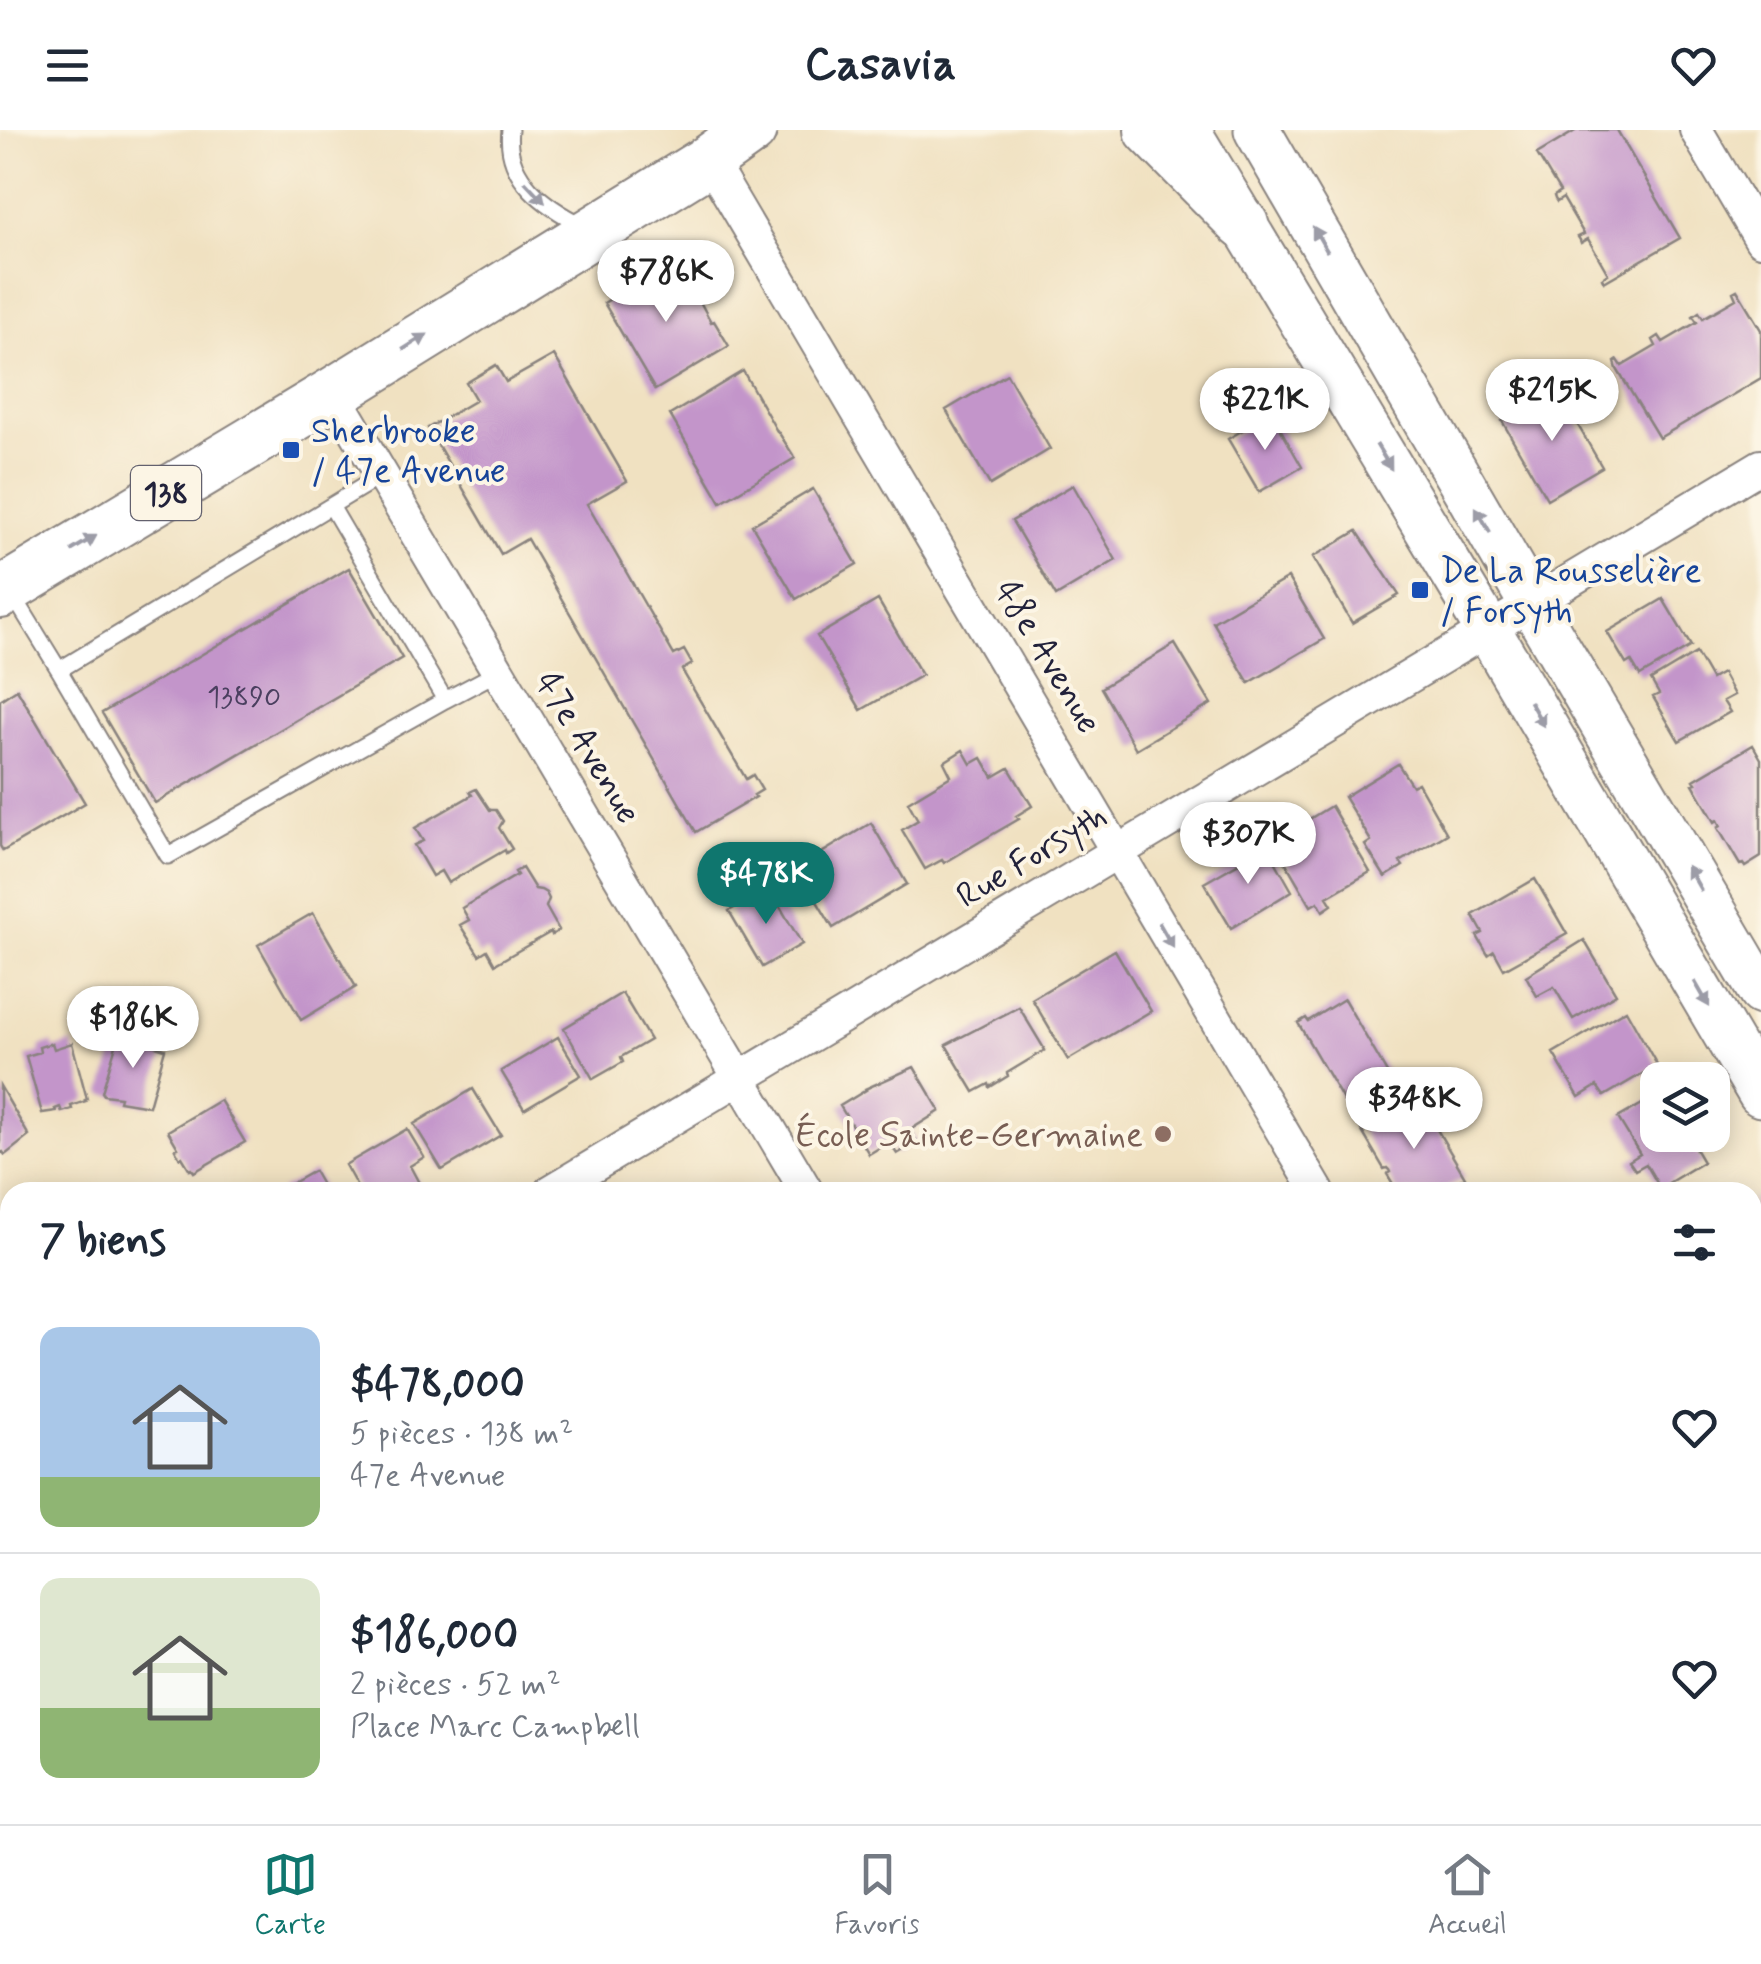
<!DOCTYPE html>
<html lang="fr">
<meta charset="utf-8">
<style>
:root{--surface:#fff;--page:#f6f6f7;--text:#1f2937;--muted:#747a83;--line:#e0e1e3;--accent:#0f766e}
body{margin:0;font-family:Mynerve,sans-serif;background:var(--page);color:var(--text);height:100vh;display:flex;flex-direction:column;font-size:38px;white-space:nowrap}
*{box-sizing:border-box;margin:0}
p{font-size:32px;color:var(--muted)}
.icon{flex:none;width:55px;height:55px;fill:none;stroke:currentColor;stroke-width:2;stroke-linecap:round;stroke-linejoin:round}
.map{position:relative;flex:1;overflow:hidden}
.side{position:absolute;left:0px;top:1052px;width:1762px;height:642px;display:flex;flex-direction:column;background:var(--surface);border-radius:30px 30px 0 0;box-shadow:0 5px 25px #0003}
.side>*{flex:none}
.tools{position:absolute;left:1640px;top:932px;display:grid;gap:20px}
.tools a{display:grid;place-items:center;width:90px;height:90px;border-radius:20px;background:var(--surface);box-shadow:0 5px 25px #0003;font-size:50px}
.price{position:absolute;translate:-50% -85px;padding:0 22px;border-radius:35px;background:#fff;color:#222;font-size:32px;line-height:65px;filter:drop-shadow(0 2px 5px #0008)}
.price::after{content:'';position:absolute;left:50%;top:60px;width:30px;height:22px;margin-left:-15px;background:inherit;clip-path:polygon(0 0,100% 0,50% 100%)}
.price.on{background:var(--accent);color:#fff}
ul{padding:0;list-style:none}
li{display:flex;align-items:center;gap:30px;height:250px;padding:0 40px}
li+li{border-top:2px solid var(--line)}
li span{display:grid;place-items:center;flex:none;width:280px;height:200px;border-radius:20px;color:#555}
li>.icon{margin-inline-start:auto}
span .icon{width:120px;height:120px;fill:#fffc;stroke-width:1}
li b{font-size:42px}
h2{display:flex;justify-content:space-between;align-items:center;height:120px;padding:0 40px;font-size:42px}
header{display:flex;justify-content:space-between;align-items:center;height:130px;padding:0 40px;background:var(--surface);font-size:45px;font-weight:700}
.tab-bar{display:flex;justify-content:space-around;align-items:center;height:140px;border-top:2px solid var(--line);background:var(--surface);font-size:28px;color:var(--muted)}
.tab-bar a{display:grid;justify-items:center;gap:5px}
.tab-bar .on{color:var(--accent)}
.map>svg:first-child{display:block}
.green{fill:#94d084;stroke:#5b7960;stroke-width:2.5}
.building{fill:#c395ca}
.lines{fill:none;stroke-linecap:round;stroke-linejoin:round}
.lane-casing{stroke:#89827e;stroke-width:19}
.street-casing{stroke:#89827e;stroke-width:36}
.secondary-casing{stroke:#89827e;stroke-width:49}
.primary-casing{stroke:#89827e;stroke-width:54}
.lane{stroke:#fff;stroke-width:15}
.street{stroke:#fff;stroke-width:32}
.secondary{stroke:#fff;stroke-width:45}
.primary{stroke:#fff;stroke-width:50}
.oneway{fill:#9c9ca7}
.transit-dot{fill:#1a4fb4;stroke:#fcf5e5;stroke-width:4}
.education-dot{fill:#8d6e63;stroke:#fcf5e5;stroke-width:4}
.labels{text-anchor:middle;stroke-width:8;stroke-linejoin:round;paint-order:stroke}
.number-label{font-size:30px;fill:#4a3f5f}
.shield{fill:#fcf5e5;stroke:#63616e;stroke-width:2.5}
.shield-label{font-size:32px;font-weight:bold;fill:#22223b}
.transit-label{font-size:35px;fill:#164399;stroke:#fcf5e5;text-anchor:start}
.street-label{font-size:35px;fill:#22223b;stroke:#fcf5e5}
.education-label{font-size:35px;fill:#785e54;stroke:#fcf5e5;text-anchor:end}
</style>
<header><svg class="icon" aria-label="menu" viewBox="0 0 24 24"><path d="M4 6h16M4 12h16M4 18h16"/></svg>Casavia<svg class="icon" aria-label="heart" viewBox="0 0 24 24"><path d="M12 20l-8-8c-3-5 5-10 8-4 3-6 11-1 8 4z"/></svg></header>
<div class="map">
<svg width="1761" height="1694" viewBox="0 0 1761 1694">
<rect width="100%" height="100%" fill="#fcf5e5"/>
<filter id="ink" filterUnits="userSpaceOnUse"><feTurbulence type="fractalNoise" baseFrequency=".01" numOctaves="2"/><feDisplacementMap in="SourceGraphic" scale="20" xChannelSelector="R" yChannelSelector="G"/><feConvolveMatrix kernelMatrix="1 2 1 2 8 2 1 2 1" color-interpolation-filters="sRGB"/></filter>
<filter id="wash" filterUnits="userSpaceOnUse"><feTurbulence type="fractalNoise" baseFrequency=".0048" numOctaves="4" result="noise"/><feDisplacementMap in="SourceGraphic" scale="40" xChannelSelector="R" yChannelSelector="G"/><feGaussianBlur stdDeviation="2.25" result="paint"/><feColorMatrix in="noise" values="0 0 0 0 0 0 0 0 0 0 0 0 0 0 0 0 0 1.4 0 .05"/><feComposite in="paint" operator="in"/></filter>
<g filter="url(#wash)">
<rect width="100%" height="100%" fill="#f0e1c1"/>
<!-- green -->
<path class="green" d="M610,1685h603l-14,9h-584z"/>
<g id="blocks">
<!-- building -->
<path class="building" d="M1577,0h40l63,108 -76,44 -2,-4 6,-4 -20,-35 -7,4 -1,-3 -2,-3 6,-3 -21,-36 -6,4 -2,-3 -1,-3 6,-4 -23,-38z
M677,129l34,63 3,-1 15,25 -74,44 -51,-87z
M1737,160l24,40v48l-102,60 -42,-69 -2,-7 3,-2 4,6 34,-20 -3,-6 6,-4 4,6 34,-20 -4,-6 6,-4 4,6 33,-19 -3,-7z
M554,225l73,126 -40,23 87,151 10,-5 8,14 -10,6 64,109 7,-4 9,15 -8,5 2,2 -60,35 -169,-293 -26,15 -73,-126 48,-28 -10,-17 30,-18 10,17z
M743,241l35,62h1l16,25 -74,44 -51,-87z
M1007,244l43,75 -60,36 -44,-75z
M1557,259l45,78 -55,32 -45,-78z
M1273,286l29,51 -43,25 -31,-53 35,-21 1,3z
M1073,355l43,75 -60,36 -44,-75z
M813,359l44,75 -61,35 -44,-74z
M1357,401l42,64 -47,28 -39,-66z
M349,438l53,90 -247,145 -53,-90z
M1288,448l36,61 -75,44 -36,-61z
M1663,469l28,47 -51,30 -9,-15 -5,3 -19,-32z
M878,470l44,75 -61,35 -44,-74z
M1175,514l36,60 -75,45 -35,-61z
M1696,523l15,26 11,-6 12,22 -11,6 7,11 -51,29 -26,-44 6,-3 -8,-14z
M17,559l68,114 -82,48 -3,-5v-146z
M1753,615l8,14v98l-16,10 -2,-3 -3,1 -22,-37 3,-2 -3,-6 -3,2 -22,-38 3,-1 -2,-3z
M963,620l8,14 11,-6 11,19 16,-9 23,38 -16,10 3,3 -38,22 -37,22 -2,-3 -17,9 -23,-39 16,-10 -10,-18 43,-26 -7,-14z
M1398,634l14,22 6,-3 29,51 -47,28 3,4 -18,11 -20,-32 6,-4 -27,-44z
M476,659l14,21h6l7,11 -4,7 13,21 -6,4 -1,-3 -57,33 -7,-12 -9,5 -18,-31 9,-4 -8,-13 57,-33 -2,-3z
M1331,676l39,66 -43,25 5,8 -9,6 -5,-9 -7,4 -38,-65z
M871,693l36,61 -74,44 -36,-60z
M1267,717l25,44 -61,37 -27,-45z
M522,738l13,21 6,1 5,3 3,6 -3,8 13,23 -7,5 -1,-3 -56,32 -8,-14 -8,5 -19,-30 9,-5 -7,-12 55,-33 -2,-3z
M1535,749l32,55 -63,35 -10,-18 -6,4 -11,-19 6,-3 -10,-18z
M769,758l33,56 -40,23 -33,-56z
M313,783l43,74 -55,33 -43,-75z
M1584,810l32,54 -43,25 -19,-32 -17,9 -11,-20z
M1115,820l36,61 -83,49 -36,-61z
M622,863l28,47 -29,17 2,5 -30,17 -29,-51z
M1344,869l49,84 -36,21 2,4 -9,4 -52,-89 8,-5 2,3z
M1019,877l26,43 -38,23 1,3 -18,11 -1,-3 -15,8 -28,-47z
M1626,880l31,55 -53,31 -7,-10 -18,11 -26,-44z
M119,905l46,14 -16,57 -30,-5 1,-4 -16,-2 -2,-3z
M558,907l23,38 -57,34 -23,-38z
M52,913l2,6 18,-6 15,56 -2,1 1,1 -15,5 1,3 -10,3 -2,-5 -5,2 1,2 -14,2 -16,-57 14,-4 -1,-5z
M914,937l26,44 -30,19 7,12 -20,12 -8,-12 -20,12 -29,-48 26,-16 -1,-1z
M0,956l29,50 -24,19 -2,-3 -3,2z
M473,959l28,46 -59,35 -28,-46z
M1658,965v40h29l16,27 -43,26 -14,-24 -11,6 -6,-9 11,-7 -22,-36z
M1419,969l46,78 -26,15h-41l-11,-18 3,-2 -1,-2 -2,-2 -3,1 -23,-39 8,-5 2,4z
M220,970l25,42 -51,30 -2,-3 -2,1 -8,-13 -2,1 -5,-9 3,-1 -10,-17z
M407,999l17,28 -14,9 9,17 -17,9h-42l-15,-27z
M314,1041l12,21h-45l-1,-2z
M1752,1066l9,15v23l-9,5z
M1761,1136v58l-9,5v-58z
M1761,1562v109l-3,2 -6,-10v-96z
M0,1640l10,18 -3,4 3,5v18h11l5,9h-26z
M235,1685h40l5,9h-60z
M430,1685h49l5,8 -61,1 -2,-4z
M1460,1685h76l5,9h-76z"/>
</g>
</g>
<g filter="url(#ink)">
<use href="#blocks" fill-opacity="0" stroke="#89827e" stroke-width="2.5"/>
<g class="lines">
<!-- lane casing -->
<g class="lane-casing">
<path id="lane" d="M510,0c-6,49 36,77 74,96
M13,465l46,75 323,-195
M59,540l109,186 277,-156 -114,-194
M445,570l53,-28"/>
</g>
<!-- street casing -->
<g class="street-casing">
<path id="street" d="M1696,0l65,110
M709,30l609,1032
M333,263l474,799
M550,1062l1211,-726
M0,1123l10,-6
M0,1396l10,-7
M0,1486l10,17
M119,1685l5,9
M573,1685l6,9
M1685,1685l5,9"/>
</g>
<!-- secondary casing -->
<g class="secondary-casing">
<path id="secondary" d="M1187,0l301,500 273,464
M1257,0l275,474 229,388"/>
</g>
<!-- primary casing -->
<g class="primary-casing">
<path id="primary" d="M1150,0l93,94
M0,463l333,-200 376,-233 42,-30"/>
</g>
<!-- lane -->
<use href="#lane" class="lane"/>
<!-- street -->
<use href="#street" class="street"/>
<!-- secondary -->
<use href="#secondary" class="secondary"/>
<!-- primary -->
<use href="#primary" class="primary"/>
</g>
<!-- one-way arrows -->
<defs><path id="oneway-solid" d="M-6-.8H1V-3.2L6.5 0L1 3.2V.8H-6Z" transform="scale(2.5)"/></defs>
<g class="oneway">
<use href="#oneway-solid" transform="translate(535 62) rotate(47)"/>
<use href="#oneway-solid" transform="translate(1320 109) rotate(-120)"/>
<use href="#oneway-solid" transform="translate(415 212) rotate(-32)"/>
<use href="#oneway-solid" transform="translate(1384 327) rotate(59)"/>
<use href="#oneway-solid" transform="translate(1483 390) rotate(-120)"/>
<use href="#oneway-solid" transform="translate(84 413) rotate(-31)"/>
<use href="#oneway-solid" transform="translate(1537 584) rotate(60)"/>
<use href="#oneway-solid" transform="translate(1694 748) rotate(-120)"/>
<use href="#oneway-solid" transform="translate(1166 805) rotate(60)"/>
<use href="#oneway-solid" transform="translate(1702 864) rotate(60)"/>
</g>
</g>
<!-- markers -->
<g class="transit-dot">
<rect x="281" y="310" width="20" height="20" rx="5"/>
<rect x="1410" y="450" width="20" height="20" rx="5"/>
</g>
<circle class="education-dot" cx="1163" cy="1004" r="10"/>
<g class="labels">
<!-- number labels -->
<g class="number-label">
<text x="244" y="576">13890</text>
</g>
<!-- shield labels -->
<rect class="shield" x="131" y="336" width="70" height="54" rx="8"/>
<g class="shield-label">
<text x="166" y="374">138</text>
</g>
<!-- transit labels -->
<g class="transit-label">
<text x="311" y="312">Sherbrooke<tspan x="311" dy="40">/ 47e Avenue</tspan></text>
<text x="1440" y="452">De La Rousselière<tspan x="1440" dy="40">/ Forsyth</tspan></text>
</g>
<!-- street labels -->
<g class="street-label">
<text transform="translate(1049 526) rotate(59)" y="12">48e Avenue</text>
<text transform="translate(589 617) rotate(59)" y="12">47e Avenue</text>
<text transform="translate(1031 725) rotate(-31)" y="12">Rue Forsyth</text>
</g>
<!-- education labels -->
<g class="education-label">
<text x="1143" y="1016">École Sainte-Germaine</text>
</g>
</g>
</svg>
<div class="tools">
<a><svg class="icon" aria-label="layers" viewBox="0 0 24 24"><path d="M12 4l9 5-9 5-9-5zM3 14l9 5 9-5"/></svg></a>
</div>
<b class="price" style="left:666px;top:195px">$786K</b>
<b class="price" style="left:1552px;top:314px">$215K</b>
<b class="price" style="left:1265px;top:323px">$221K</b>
<b class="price" style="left:1248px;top:757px">$307K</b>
<b class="price on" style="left:766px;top:797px">$478K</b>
<b class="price" style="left:133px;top:941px">$186K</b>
<b class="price" style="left:1414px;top:1022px">$348K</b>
<section class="side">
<h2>7 biens<svg class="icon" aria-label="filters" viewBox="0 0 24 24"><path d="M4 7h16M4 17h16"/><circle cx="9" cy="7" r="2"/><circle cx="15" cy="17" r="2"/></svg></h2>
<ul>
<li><span style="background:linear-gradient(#a9c7e8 75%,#8fb573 0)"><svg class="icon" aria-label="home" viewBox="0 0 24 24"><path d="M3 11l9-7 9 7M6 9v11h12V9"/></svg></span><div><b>$478,000</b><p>5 pièces · 138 m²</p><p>47e Avenue</p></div><svg class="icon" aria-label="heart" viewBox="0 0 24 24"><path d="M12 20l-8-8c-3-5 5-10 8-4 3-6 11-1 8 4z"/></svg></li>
<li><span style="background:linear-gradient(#dfe7d0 65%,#8fb573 0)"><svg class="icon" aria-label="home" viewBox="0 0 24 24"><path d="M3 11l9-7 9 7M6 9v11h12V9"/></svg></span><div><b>$186,000</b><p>2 pièces · 52 m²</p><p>Place Marc Campbell</p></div><svg class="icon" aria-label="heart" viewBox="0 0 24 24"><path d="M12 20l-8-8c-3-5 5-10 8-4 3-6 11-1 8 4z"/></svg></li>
</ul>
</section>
</div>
<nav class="tab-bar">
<a class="on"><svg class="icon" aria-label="map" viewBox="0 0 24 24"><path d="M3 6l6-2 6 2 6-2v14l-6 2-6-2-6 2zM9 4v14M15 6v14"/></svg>Carte</a>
<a><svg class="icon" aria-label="saved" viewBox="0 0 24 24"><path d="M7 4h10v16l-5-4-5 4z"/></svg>Favoris</a>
<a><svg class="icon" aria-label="home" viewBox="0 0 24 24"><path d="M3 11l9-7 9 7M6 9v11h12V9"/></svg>Accueil</a>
</nav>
